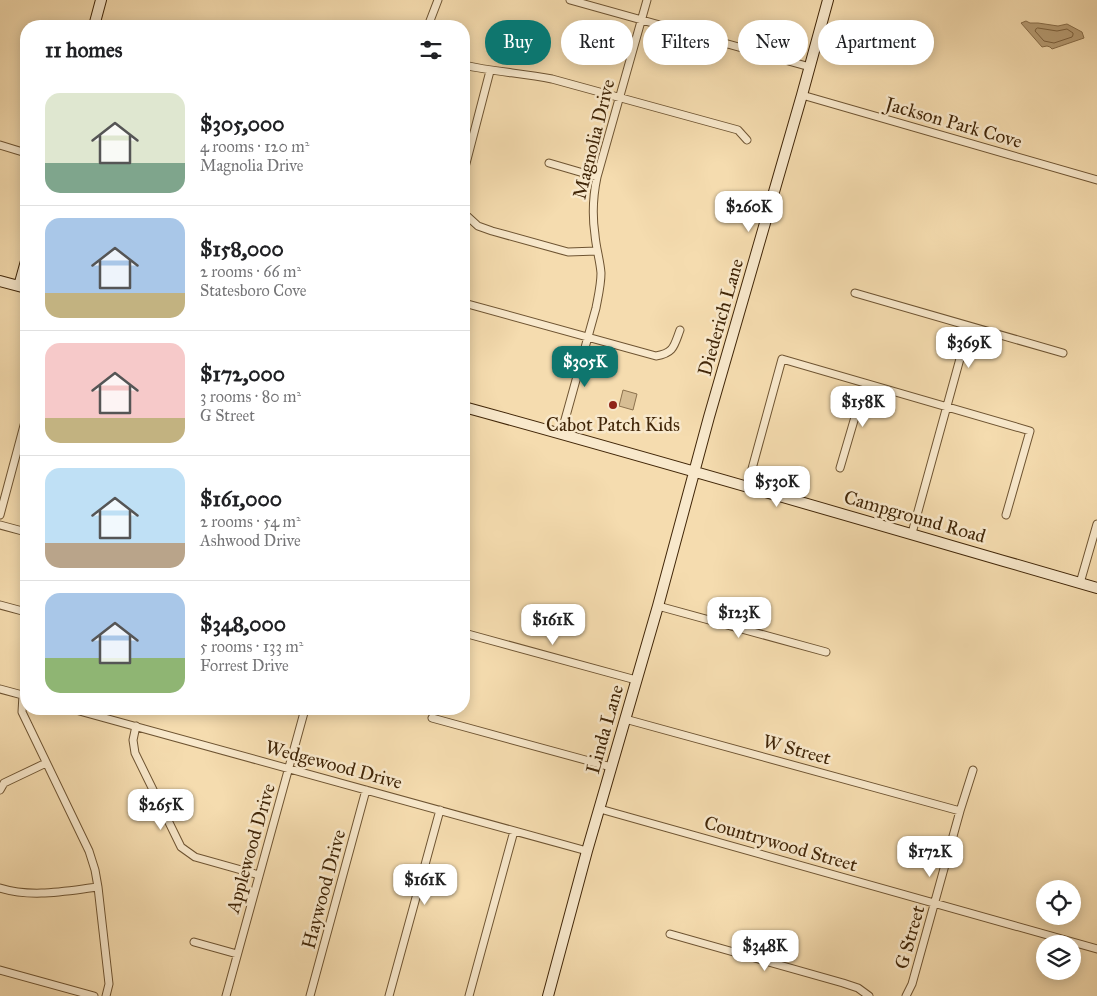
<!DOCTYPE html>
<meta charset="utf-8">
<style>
:root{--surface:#fff;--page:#f2f2f2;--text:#202124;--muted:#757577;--line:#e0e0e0;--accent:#0f766e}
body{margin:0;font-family:"IM FELL Great Primer",serif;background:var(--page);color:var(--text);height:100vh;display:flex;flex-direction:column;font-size:19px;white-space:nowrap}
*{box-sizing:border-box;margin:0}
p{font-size:16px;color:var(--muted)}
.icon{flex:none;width:28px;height:28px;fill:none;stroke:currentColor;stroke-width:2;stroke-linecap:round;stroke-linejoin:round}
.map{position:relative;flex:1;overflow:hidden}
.sheet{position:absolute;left:20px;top:20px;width:450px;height:695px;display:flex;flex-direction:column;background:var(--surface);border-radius:20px;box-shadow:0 2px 12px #0003}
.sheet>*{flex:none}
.guide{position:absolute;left:485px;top:20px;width:475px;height:45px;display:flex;gap:10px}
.fabs{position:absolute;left:1036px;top:880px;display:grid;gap:10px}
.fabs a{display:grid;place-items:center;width:45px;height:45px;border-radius:50%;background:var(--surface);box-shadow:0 2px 12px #0003;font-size:25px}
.price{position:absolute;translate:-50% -42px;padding:0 11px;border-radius:10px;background:#fff;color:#222;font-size:16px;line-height:32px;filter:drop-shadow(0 1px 2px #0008)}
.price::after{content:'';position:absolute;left:50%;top:30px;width:15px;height:11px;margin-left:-8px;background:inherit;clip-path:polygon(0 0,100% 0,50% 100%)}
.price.active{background:var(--accent);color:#fff}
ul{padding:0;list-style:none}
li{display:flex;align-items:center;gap:15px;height:125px;padding:0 25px}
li+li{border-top:1px solid var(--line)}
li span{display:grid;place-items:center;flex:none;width:140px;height:100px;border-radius:15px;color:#555}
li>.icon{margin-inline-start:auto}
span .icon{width:60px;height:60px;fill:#fffc;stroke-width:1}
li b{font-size:21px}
h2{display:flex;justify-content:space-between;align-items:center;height:60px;padding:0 25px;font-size:21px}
.pill{padding:0 18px;border-radius:22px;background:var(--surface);box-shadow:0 2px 12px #0003;font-size:18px;line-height:45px}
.pill.active{background:var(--accent);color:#fff}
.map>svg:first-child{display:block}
.green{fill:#d6bd93;stroke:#8c724e}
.water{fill:#b89e76;stroke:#886e4a}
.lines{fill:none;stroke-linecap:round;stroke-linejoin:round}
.shore{stroke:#7c623f;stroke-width:1}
.street-casing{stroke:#6e5432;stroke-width:9}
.secondary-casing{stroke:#412608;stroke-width:12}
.street{stroke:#f8e8cb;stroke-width:7}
.secondary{stroke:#f8e8cb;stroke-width:10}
.poi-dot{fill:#8f2418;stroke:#f8e8cb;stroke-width:2}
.labels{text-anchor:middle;stroke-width:5;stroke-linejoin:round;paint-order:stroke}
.street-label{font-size:19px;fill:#412608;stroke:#f8e8cb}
.poi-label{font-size:19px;fill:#412608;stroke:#f8e8cb}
</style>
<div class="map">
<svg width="1097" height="996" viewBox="0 0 1097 996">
<rect width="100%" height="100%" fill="#f5dcaf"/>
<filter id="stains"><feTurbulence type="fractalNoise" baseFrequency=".004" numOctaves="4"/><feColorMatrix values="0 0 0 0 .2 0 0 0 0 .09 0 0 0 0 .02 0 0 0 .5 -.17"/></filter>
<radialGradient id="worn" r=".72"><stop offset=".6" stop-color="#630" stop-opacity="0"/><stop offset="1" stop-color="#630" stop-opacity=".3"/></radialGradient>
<!-- green -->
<path class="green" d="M623,390l14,4 -4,16 -14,-4z"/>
<!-- water -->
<path class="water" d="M1026,21l4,2h8l20,3 9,-2 15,8 2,6 -32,11 -2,-2 -3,-1 -5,1 -21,-24z"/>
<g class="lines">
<!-- shore -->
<path class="shore" d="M1038,28l19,3 10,-2 6,4v2l-1,2 -18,6 -10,-2 -9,-10 1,-2z"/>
<!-- street casing -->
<g class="street-casing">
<path id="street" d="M570,0l240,67
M428,26l10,-26
M464,65c29,7 59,8 88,14l186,51 9,10
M802,95l295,85
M0,145l26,8
M549,163l48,14
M464,171l26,-100
M464,210l2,5 12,11 14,5 76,21 29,-1
M855,293l208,60
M464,303l192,53c18,-3 18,-10 24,-26
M561,434l35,-126c2,-11 5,-23 5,-35 -1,-13 -5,-25 -6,-38 -3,-20 -2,-39 2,-58l50,-177
M840,468l25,-85
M747,487l35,-128 248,72 -24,84
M0,515l26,-97
M0,525l26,7
M912,533l57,-207
M1080,583l17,-59
M0,605l26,7
M658,606l168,46
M464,633l172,47
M0,689l26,7
M23,695l-1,17 67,139 6,19 3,17 11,97 -3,12
M72,709l515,142
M432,718l179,49
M625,719l335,92
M136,726l-3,14 2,13 46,94 14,10 64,18
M0,790l4,-7 42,-20
M600,809l497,140
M0,888c32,10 65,3 98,-1
M670,934l173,49 15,5 11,8
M194,942l43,12
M0,970l94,26
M226,996l79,-287
M310,996l56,-206
M389,996l51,-186
M469,996l45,-165
M906,996l6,-12 48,-173 13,-41"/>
</g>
<!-- secondary casing -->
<g class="secondary-casing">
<path id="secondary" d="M94,26l7,-26
M0,281l26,7
M19,286l7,-25
M464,407c212,58 422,120 633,181
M548,996l39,-145 71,-245 51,-189 93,-322 26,-95"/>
</g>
<!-- street -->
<use href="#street" class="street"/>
<!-- secondary -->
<use href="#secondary" class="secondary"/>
</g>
<!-- markers -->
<circle class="poi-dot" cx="613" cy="405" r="5"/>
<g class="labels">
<!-- street labels -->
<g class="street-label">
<text transform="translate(954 122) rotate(16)" y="7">Jackson Park Cove</text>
<text transform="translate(593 139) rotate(-76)" y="7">Magnolia Drive</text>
<text transform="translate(720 317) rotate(-74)" y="7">Diederich Lane</text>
<text transform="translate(915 516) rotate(16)" y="7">Campground Road</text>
<text transform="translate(604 729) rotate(-74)" y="7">Linda Lane</text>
<text transform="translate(797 749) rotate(15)" y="7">W Street</text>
<text transform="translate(334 764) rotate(15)" y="7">Wedgewood Drive</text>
<text transform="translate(781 843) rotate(16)" y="7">Countrywood Street</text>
<text transform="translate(250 848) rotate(-74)" y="7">Applewood Drive</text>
<text transform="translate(323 889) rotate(-75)" y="7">Haywood Drive</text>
<text transform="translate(909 937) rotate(-74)" y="7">G Street</text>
</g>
<!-- poi labels -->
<g class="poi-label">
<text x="613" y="431">Cabot Patch Kids</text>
</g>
</g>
<rect width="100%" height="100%" filter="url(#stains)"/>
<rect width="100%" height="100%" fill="url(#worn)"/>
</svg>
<div class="fabs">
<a><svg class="icon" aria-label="locate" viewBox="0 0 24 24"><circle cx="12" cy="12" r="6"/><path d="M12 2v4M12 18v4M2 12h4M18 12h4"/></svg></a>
<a><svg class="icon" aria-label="layers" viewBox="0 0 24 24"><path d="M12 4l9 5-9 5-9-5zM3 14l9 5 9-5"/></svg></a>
</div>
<b class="price" style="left:749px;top:233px">$260K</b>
<b class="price" style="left:969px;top:369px">$369K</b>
<b class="price active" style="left:585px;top:388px">$305K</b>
<b class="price" style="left:863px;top:428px">$158K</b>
<b class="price" style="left:777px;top:508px">$530K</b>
<b class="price" style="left:739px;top:639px">$123K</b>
<b class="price" style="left:553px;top:646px">$161K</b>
<b class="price" style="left:161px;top:831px">$265K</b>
<b class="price" style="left:930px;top:878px">$172K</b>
<b class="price" style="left:425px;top:906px">$161K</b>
<b class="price" style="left:765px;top:972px">$348K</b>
<div class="guide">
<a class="pill active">Buy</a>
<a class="pill">Rent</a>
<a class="pill">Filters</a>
<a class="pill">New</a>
<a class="pill">Apartment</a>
</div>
<section class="sheet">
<h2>11 homes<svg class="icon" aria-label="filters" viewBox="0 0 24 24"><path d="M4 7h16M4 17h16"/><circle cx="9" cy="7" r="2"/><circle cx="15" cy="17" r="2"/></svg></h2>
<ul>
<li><span style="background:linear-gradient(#dfe7d0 70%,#7fa58c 0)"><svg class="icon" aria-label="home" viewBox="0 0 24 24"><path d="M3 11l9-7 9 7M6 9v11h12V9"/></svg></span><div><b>$305,000</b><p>4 rooms · 120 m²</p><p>Magnolia Drive</p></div></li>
<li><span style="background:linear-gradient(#a9c7e8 75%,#c2b280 0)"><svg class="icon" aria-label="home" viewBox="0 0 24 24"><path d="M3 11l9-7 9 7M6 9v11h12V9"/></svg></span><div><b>$158,000</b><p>2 rooms · 66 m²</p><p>Statesboro Cove</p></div></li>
<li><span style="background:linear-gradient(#f6c9c9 75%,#c2b280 0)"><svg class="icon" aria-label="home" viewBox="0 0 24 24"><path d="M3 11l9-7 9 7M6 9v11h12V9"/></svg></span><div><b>$172,000</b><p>3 rooms · 80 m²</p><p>G Street</p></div></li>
<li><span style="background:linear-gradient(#bfe0f5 75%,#b9a48a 0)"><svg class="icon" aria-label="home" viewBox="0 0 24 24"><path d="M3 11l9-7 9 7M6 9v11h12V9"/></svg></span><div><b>$161,000</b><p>2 rooms · 54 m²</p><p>Ashwood Drive</p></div></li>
<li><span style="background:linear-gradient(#a9c7e8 65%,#8fb573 0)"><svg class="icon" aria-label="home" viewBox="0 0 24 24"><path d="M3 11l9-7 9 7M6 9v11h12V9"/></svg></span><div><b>$348,000</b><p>5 rooms · 133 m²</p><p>Forrest Drive</p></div></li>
</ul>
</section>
</div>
